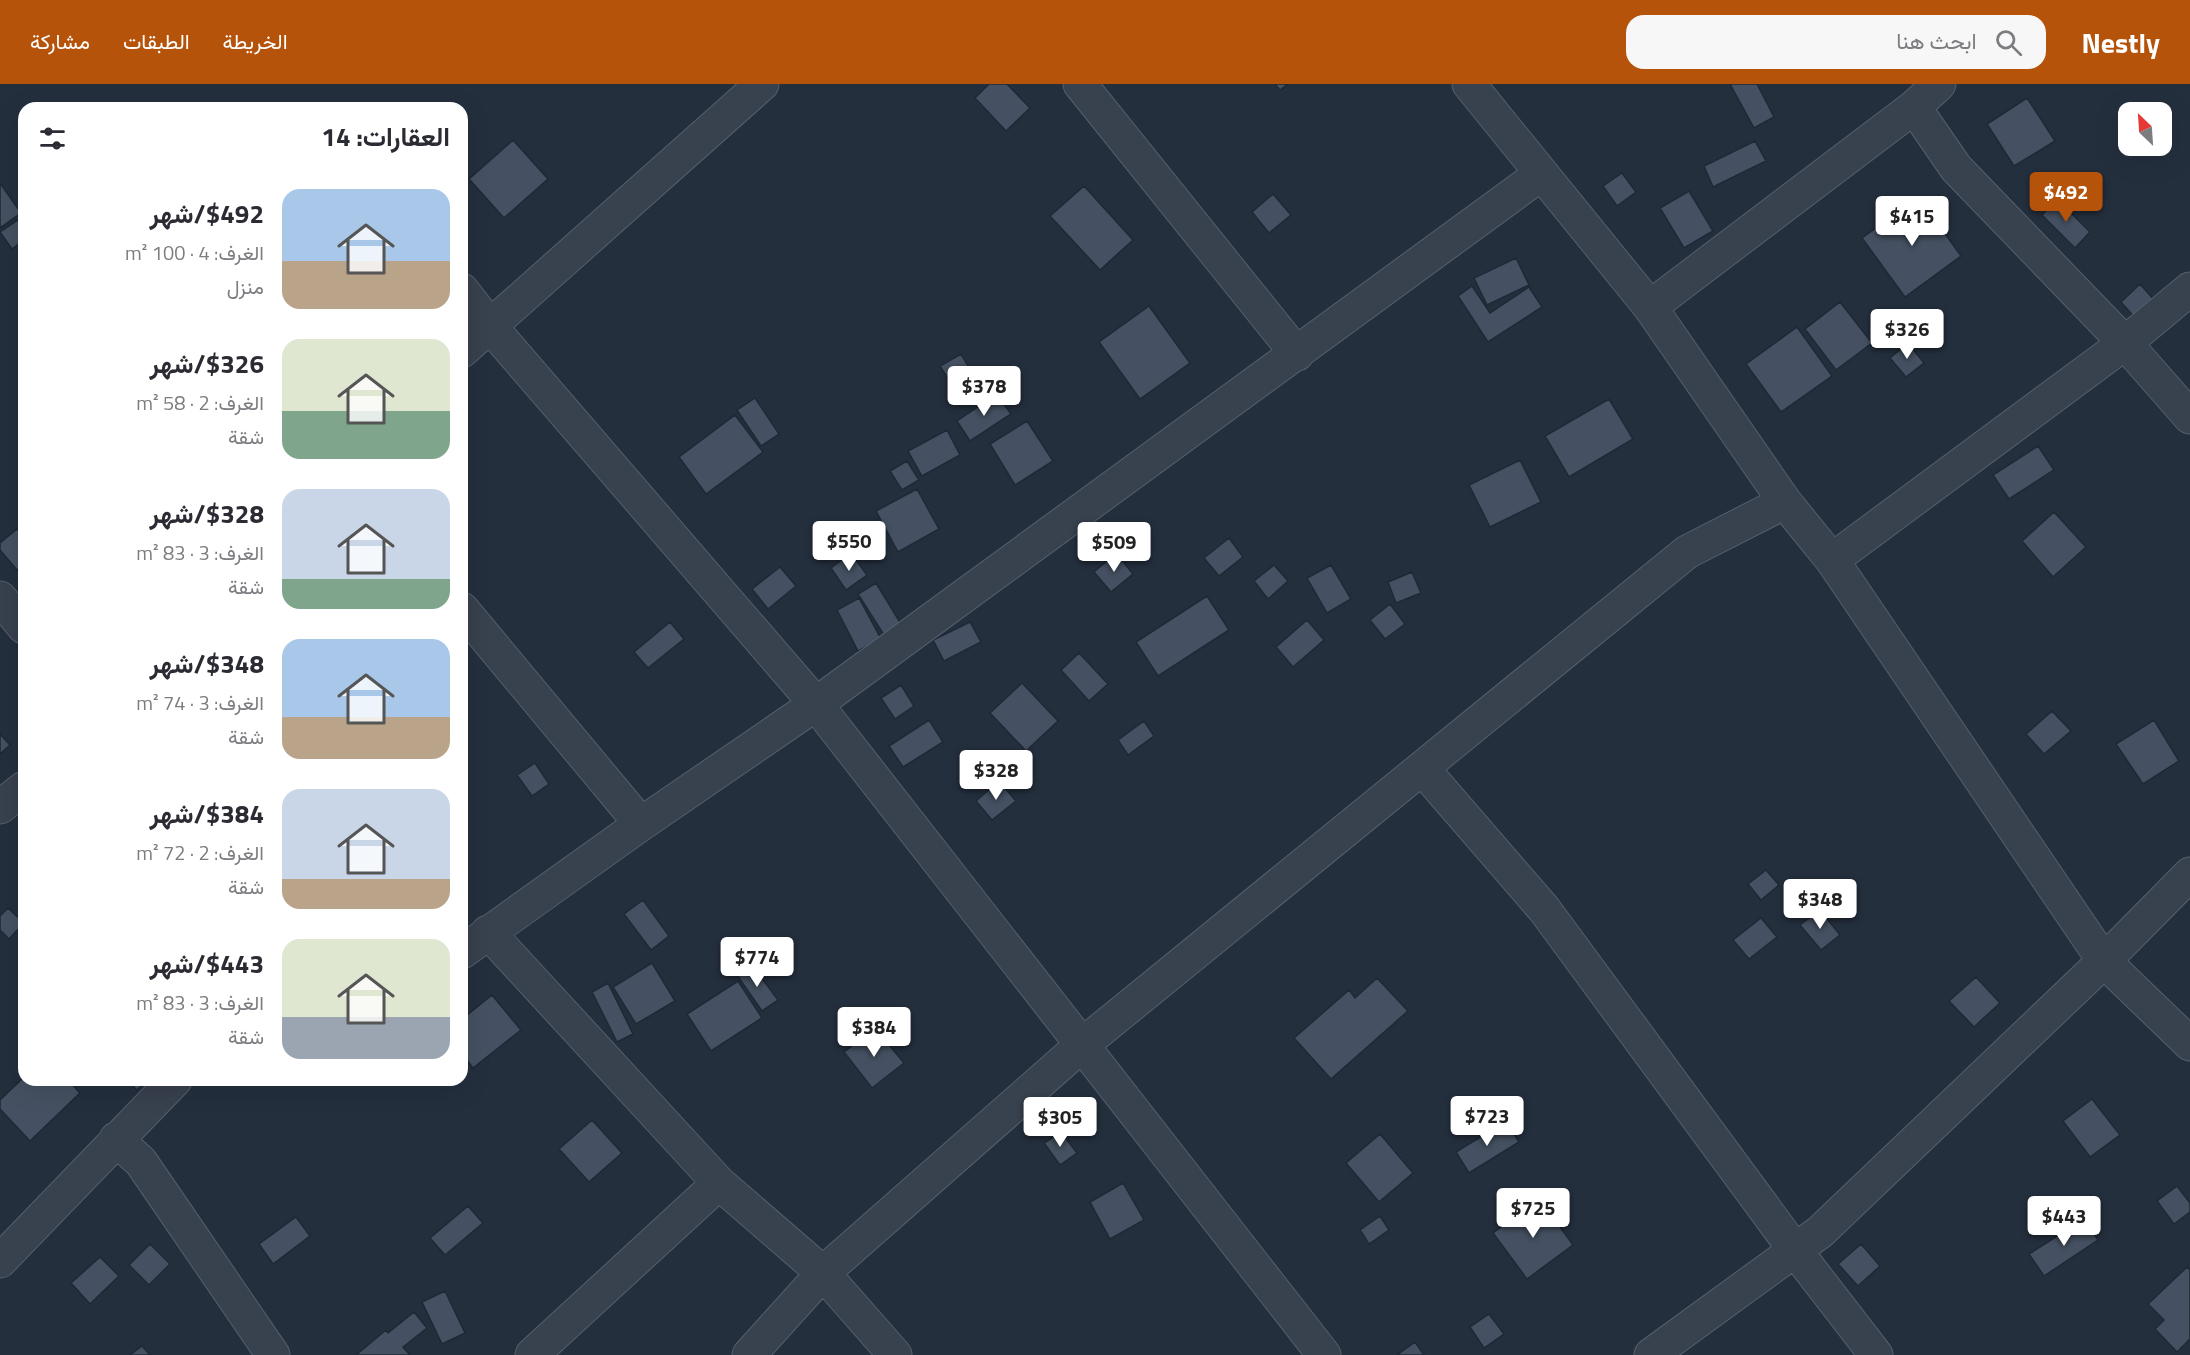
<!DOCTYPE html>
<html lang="ar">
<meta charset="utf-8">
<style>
:root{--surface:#fff;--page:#f7f7f7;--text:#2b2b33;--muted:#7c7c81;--accent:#b45309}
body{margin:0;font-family:"Titillium Web",Vazirmatn,sans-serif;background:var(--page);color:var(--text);direction:rtl;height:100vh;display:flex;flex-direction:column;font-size:22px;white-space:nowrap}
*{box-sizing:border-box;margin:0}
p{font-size:20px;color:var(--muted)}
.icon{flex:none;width:33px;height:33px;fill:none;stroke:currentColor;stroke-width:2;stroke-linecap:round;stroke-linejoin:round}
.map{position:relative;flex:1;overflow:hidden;direction:ltr}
.drawer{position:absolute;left:18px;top:18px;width:450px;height:984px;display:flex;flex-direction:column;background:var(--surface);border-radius:18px;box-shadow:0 6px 24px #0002;direction:rtl}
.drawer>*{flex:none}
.needle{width:39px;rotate:335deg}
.fabs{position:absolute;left:2118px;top:18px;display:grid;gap:12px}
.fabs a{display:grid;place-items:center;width:54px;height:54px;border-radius:12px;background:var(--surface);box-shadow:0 6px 24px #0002;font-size:30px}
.price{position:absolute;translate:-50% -51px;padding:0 14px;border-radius:6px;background:#fff;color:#222;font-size:20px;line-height:39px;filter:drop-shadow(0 2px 3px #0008)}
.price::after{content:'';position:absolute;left:50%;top:36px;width:18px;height:14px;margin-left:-9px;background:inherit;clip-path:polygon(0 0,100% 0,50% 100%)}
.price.selected{background:var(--accent);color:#fff}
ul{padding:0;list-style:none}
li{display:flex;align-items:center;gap:18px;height:150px;padding:0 18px}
li span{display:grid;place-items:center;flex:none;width:168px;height:120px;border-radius:18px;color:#555}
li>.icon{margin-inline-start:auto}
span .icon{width:72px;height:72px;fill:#fffc;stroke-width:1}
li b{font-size:26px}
h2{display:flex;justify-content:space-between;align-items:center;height:72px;padding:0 18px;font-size:26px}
header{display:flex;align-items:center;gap:36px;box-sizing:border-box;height:84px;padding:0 30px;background:var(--accent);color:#fff}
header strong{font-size:28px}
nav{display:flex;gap:33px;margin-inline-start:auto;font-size:21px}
.search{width:420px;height:54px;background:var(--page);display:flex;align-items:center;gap:15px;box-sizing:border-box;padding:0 21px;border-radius:18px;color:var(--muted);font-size:22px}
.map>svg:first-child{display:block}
.building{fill:#455162;stroke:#1f2835;stroke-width:1.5}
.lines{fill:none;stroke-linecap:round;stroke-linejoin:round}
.minor-casing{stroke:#565f6c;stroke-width:35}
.minor{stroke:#38414e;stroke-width:33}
</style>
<header>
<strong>Nestly</strong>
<div class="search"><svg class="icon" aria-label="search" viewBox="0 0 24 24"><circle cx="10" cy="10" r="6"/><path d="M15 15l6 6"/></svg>ابحث هنا</div>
<nav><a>الخريطة</a><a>الطبقات</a><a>مشاركة</a></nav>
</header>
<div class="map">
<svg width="2190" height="1271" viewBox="0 0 2190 1271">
<rect width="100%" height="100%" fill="#242f3e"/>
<!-- building -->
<path class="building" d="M989,0h18l23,24 -24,23 -31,-33z
M1275,0h13l-8,6z
M1730,0h27l17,33 -20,11z
M2027,14l28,43 -41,25 -27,-42z
M513,56l35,39 -44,39 -35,-39z
M1755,57l11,20 -53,26 -9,-21z
M1622,89l14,19 -19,14 -14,-20z
M0,99l21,30 -21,15z
M1084,102l49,54 -33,30 -50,-54z
M1689,107l24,40 -29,17 -24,-40z
M1273,110l18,21 -22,18 -17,-21z
M1919,113l42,59 -56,41 -43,-59z
M2057,115l33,33 -15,16 -33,-33z
M18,136l6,8v12l-12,9 -12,-17z
M1516,174l13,27 -42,20 -13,-27z
M2140,200l15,17 -19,18 -15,-17z
M1472,202l18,27 39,-26 13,20 -54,35 -30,-46z
M1840,218l32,41 -36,27 -31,-41z
M1149,222l41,57 -50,36 -41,-57z
M1797,243l35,49 -51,36 -35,-48z
M1908,259l16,20 -18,14 -16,-19z
M961,270l12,21 -20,12 -13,-21z
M997,310l14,20 -41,27 -13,-20z
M755,314l24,36 -18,12 -24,-36z
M1609,315l24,40 -64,38 -24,-41z
M735,331l28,37 -57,42 -27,-37z
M1027,337l26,40 -38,24 -25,-41z
M947,346l13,25 -38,21 -14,-25z
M2038,362l16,24 -45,29 -16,-24z
M1520,376l21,42 -51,25 -21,-42z
M907,377l12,19 -17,10 -12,-19z
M917,405l22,40 -41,23 -22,-41z
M2054,428l32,35 -33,30 -31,-36z
M17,445l7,8v28l-7,5 -17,-20v-7z
M1229,454l14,19 -24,19 -15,-18z
M851,469l16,22 -21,15 -15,-22z
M1116,469l17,21 -22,18 -17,-20z
M1274,481l14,16 -20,18 -14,-18z
M1331,481l20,34 -24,14 -20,-35z
M780,483l16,19 -28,23 -16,-20z
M1412,488l9,21 -25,10 -8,-21z
M876,499l25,41 -17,11 -26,-41z
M1207,512l22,34 -71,46 -22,-34z
M859,514l22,41 -23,12 -21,-41z
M1390,520l15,20 -20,15 -15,-19z
M1307,536l17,20 -31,27 -17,-20z
M670,538l14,17 -36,29 -14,-16z
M970,538l11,20 -37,19 -11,-21z
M1079,569l29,31 -19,17 -28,-31z
M1022,599l36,38 -32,30 -36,-38z
M901,601l13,21 -19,13 -14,-21z
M2052,627l19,20 -27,23 -18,-20z
M929,636l14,22 -40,25 -14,-21z
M2154,636l25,41 -36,23 -27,-40z
M1144,637l10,15 -26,19 -10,-15z
M0,650l10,11 -10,9z
M535,679l14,21 -17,12 -15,-21z
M999,697l17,20 -24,19 -16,-19z
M1766,786l13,15 -18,15 -13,-16z
M643,816l26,36 -18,14 -27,-36z
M8,824l16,15 -15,16 -9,-9v-14z
M1820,826l20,25 -19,15 -21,-25z
M1761,834l16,19 -28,22 -16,-19z
M652,879l23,38 -39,23 -23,-37z
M752,881l26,35 -16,11 -25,-36z
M1976,893l24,26 -26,24 -25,-26z
M1377,894l31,33 -77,68 -37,-41 55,-48 6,8z
M738,897l24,37 -51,33 -24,-37z
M608,899l25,51 -16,8 -25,-50z
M492,911l29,35 -48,38 -11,-14v-35z
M875,944l29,35 -32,25 -28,-36z
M24,993v3h44l12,13 -50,48 -30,-32v-9z
M127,996h20l-10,10z
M2092,1015l28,36 -30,22 -27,-36z
M592,1036l30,33 -33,29 -30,-33z
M1506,1037l13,21 -50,31 -13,-21z
M1061,1048l16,21 -17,12 -16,-22z
M1380,1050l33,39 -34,29 -33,-39z
M1123,1099l21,37 -34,19 -20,-37z
M2177,1102l13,17v9l-16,12 -17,-23z
M1540,1115l33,46 -46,34 -34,-46z
M468,1122l15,17 -38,32 -15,-17z
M1380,1132l9,14 -20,14 -9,-14z
M296,1133l14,19 -37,28 -14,-20z
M2084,1135l14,21 -54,36 -15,-22z
M150,1160l20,20 -21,21 -20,-20z
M1861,1160l19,22 -22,20 -20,-22z
M100,1173l19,19 -29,28 -19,-21z
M2187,1183l3,3v69l-13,13 -22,-23 9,-9 -16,-16z
M445,1207l20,42 -23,11 -20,-42z
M414,1228l13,16 -24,19 7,8h-54l30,-25 2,3z
M1489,1230l15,20 -20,14 -14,-21z
M1415,1258l9,13h-27z
M142,1262l8,9h-20z"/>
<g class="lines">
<!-- minor casing -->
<g class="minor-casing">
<path id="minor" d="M1080,0l217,270
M1469,0l181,223 135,195 47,58 272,401 86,83
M1914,23l42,61 169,175 65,74
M462,206l28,36 326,378 508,651
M1650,223l264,-200 25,-23
M462,267l300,-267
M1832,476l293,-217 65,-54
M0,514l24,29
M462,525l179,215
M1422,684l122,141 251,341 81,105
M0,723l24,-19
M488,848l231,251 104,90 72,82
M462,868l179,-128 175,-120 725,-530
M116,1055l25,23 132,193
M0,1177l175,-181
M532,1271l187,-172
M749,1271l74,-82 259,-228 605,-493 98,-50
M1651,1271l169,-123 284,-271 86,-87"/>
</g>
<!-- minor -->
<use href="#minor" class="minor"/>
</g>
</svg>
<div class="fabs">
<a><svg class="needle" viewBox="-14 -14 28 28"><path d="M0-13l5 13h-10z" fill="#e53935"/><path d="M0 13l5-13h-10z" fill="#7c7c81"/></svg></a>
</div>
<b class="price selected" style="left:2066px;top:139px">$492</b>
<b class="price" style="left:1912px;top:163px">$415</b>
<b class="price" style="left:1907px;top:276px">$326</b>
<b class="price" style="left:984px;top:333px">$378</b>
<b class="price" style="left:849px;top:488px">$550</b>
<b class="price" style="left:1114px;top:489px">$509</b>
<b class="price" style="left:996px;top:717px">$328</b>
<b class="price" style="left:1820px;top:846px">$348</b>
<b class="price" style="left:757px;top:904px">$774</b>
<b class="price" style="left:874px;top:974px">$384</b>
<b class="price" style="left:1487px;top:1063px">$723</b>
<b class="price" style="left:1060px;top:1064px">$305</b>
<b class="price" style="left:1533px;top:1155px">$725</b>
<b class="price" style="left:2064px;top:1163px">$443</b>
<section class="drawer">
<h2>العقارات: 14<svg class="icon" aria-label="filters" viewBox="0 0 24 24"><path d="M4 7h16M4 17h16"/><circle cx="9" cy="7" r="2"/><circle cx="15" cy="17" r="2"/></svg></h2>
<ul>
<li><span style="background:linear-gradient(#a9c7e8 60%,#b9a48a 0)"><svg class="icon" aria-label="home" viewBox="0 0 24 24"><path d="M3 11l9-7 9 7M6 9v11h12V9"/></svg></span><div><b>$492/شهر</b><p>الغرف: 4 · 100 m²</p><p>منزل</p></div></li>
<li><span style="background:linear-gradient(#dfe7d0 60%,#7fa58c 0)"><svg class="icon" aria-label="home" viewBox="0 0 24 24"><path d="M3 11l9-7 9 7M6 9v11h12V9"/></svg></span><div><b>$326/شهر</b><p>الغرف: 2 · 58 m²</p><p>شقة</p></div></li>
<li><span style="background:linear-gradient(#c9d6e8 75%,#7fa58c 0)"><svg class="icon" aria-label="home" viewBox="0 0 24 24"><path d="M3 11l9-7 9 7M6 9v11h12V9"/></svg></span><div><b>$328/شهر</b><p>الغرف: 3 · 83 m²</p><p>شقة</p></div></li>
<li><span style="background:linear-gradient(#a9c7e8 65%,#b9a48a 0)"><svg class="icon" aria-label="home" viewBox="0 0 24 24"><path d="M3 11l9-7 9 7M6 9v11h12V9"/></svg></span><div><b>$348/شهر</b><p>الغرف: 3 · 74 m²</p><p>شقة</p></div></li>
<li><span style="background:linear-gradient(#c9d6e8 75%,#b9a48a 0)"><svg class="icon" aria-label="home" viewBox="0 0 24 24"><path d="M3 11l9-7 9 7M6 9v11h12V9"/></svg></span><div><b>$384/شهر</b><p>الغرف: 2 · 72 m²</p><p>شقة</p></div></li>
<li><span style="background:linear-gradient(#dfe7d0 65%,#9aa5b1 0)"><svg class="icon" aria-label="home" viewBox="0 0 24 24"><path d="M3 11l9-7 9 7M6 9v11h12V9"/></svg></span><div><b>$443/شهر</b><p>الغرف: 3 · 83 m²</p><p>شقة</p></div></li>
</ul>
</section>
</div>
